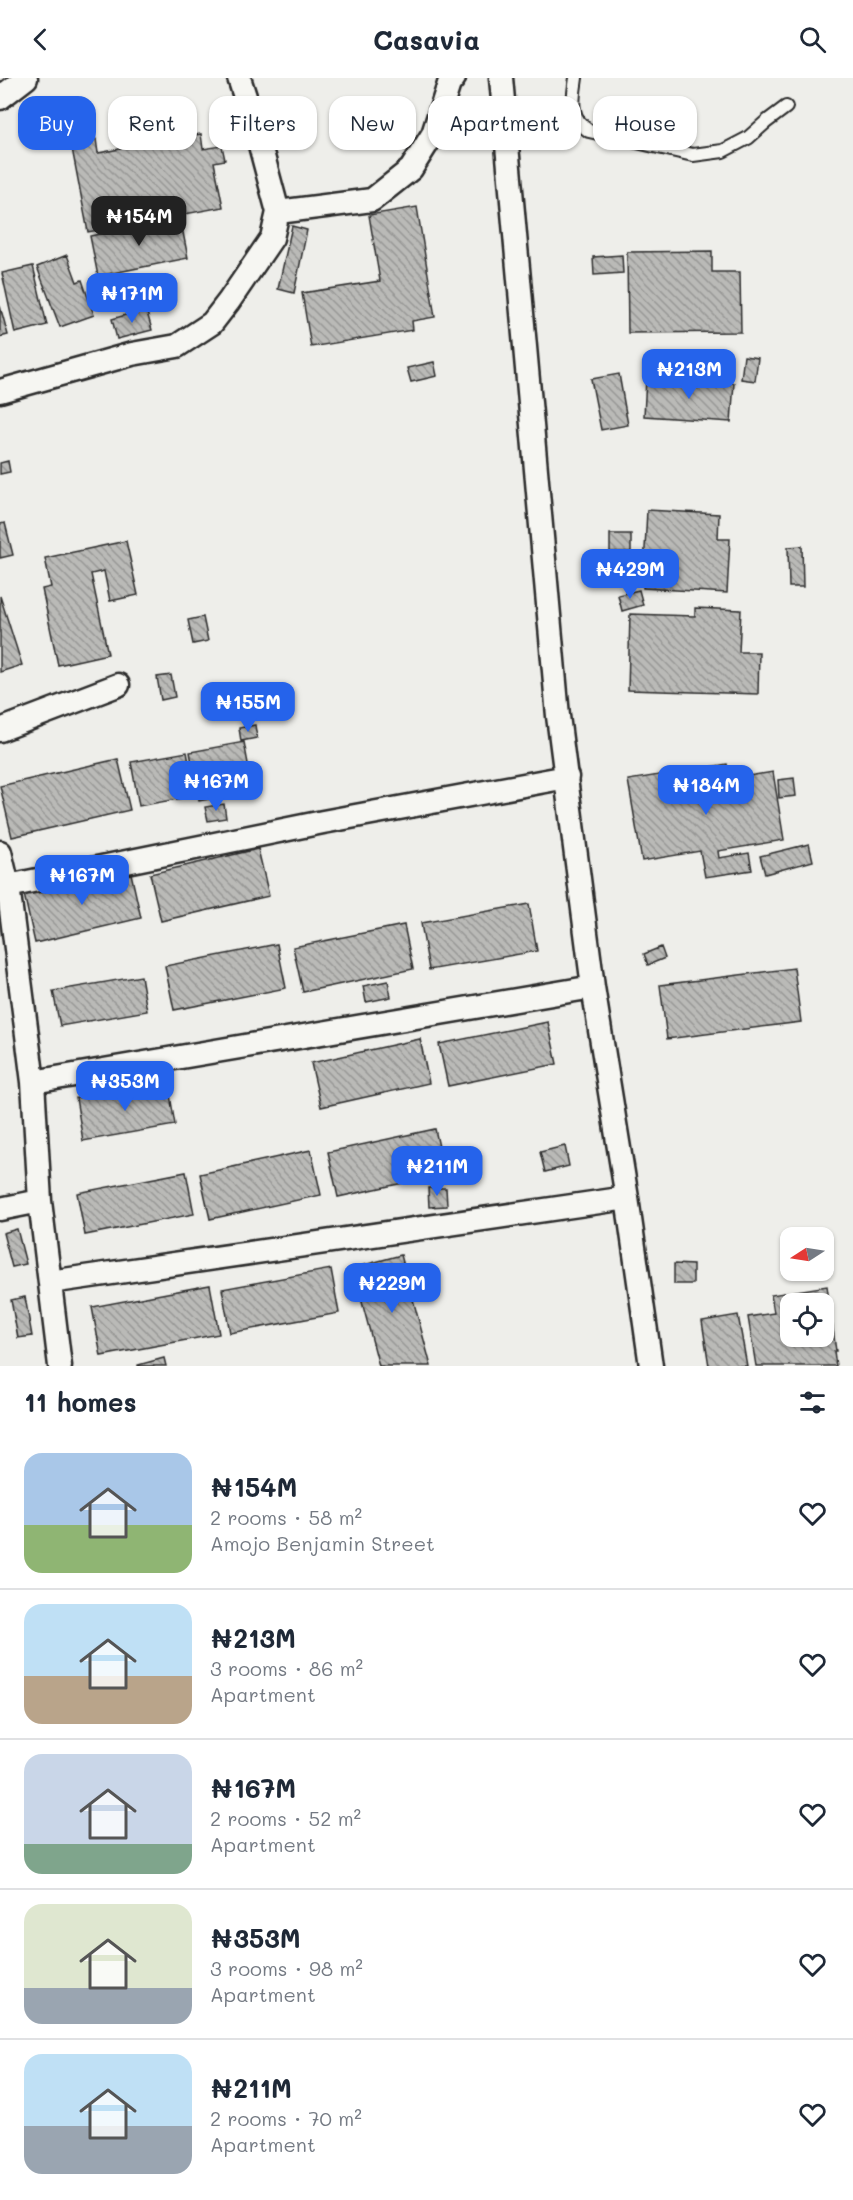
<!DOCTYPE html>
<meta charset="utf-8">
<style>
:root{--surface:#fff;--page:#f2f2f3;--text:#1f2937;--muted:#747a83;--line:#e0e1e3;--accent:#2563eb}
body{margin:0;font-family:Mali,sans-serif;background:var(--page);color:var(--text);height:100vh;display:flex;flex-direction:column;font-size:22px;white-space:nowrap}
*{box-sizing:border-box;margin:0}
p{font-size:20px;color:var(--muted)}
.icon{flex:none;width:33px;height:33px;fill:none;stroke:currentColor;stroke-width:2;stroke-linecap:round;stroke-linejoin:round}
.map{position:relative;height:1288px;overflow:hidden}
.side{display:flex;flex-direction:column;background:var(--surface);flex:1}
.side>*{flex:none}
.guide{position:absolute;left:18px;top:18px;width:818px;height:54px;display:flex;gap:12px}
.needle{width:39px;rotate:258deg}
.tools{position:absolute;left:780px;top:1149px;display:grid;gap:12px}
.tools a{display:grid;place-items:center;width:54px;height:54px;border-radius:12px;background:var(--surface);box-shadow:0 2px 4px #0004;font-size:30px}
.price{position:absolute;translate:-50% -51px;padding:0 14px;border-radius:12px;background:var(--accent);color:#fff;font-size:20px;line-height:39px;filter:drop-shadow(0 2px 3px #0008)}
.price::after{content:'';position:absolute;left:50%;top:36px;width:18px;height:14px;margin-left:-9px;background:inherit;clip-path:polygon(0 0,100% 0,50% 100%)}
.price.selected{background:#222;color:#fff}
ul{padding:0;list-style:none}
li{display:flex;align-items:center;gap:18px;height:150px;padding:0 24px}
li+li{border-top:2px solid var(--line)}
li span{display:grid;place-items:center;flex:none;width:168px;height:120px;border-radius:18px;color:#555}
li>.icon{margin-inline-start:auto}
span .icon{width:72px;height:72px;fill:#fffc;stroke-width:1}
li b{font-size:26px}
h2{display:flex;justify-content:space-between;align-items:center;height:72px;padding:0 24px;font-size:26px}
.tag{padding:0 21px;border-radius:18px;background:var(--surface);box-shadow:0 2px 4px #0004;font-size:21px;line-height:54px}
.tag.selected{background:var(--accent);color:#fff}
header{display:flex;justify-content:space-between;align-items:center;height:78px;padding:0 24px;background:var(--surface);font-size:27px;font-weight:700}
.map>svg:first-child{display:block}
.building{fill:url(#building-back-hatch);stroke:#2b2b2b;stroke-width:1.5;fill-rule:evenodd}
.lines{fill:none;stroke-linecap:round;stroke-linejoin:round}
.lane-casing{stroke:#2b2b2b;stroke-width:16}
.street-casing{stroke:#2b2b2b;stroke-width:27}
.lane{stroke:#f6f6f2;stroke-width:12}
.street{stroke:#f6f6f2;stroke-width:22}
</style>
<header><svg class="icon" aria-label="back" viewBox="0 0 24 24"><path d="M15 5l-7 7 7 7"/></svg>Casavia<svg class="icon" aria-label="search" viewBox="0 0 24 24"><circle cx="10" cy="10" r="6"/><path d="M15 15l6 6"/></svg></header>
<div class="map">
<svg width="853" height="1288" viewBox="0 0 853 1288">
<defs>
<pattern id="building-back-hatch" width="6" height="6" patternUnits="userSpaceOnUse" patternTransform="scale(1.5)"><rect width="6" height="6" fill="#babab7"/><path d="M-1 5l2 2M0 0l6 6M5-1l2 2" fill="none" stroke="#979795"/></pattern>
</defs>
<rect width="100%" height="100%" fill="#eeeeea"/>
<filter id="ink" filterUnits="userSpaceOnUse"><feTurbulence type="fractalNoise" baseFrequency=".0167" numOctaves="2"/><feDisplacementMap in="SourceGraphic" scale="12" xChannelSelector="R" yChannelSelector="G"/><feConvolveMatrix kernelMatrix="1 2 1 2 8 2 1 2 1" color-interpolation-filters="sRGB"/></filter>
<g filter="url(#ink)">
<!-- building -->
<path class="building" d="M201,56l2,15 19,-3 3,14 -11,2 9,45 -135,25 -17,-89 25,-4 2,14z
M417,129l18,110 -23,4 1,9 -102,17 -9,-54 78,-12 -11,-66z
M180,139l8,41 -90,18 -8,-40z
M292,148l15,4 -13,63 -16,-4z
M712,173v21h28l1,60 -113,1 -1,-81z
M67,177l10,27 5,-2 12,35 -34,12 -23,-60z
M622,177l1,18 -29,2 -1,-18z
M33,188l14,59 -32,8 -13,-60z
M0,228l8,29 -8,2z
M146,231l6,21 -35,9 -5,-20z
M744,278l14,2 -3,23 -14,-2z
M434,284l3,14 -26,6 -4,-14z
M619,296l9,51 -27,5 -10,-51z
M646,300l88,5 -3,39 -87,-6z
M8,383l2,11 -10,2v-11z
M647,432l72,4 -1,25h12l-3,54 -84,-5z
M5,445l8,32 -13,3v-34z
M610,456h21v18h-21z
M126,463l12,54 -28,6 -6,-30 -13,3 17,80 -50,11 -16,-76 9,-2 -6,-29z
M802,468l1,41h-14l-1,-40z
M639,512l4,15 -21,6 -4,-16z
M0,518l22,69 -22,7z
M695,530l46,2 -2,42h20l-1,42 -130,-4 2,-76 65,2z
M203,539l5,24 -15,3 -5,-24z
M171,597l4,22 -14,3 -4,-23z
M255,647l2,13 -16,3 -2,-13z
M244,664l9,49 -54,10 -9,-49z
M187,674l8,44 -56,10 -8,-44z
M118,681l12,51 -118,27 -12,-51z
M727,686l3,15 43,-7 11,68 -66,11 1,7 30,-5 3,17 -47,7 -5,-26 -58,10 -14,-81z
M794,700l2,18 -17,2 -1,-18z
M224,726l2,14 -18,3 -3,-14z
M809,766l4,17 -48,13 -5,-18z
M258,771l11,47 -108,25 -11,-47z
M130,791l11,49 -106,25 -11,-49z
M529,826l8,47 -108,19 -8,-47z
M404,847l9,44 -110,23 -10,-45z
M277,866l9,44 -112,22 -9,-44z
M661,869l4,11 -17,7 -4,-11z
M794,890l7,54 -134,17 -7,-54z
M141,898l6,35 -87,15 -7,-35z
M388,903l3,16 -25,5 -3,-16z
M548,944l9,42 -109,22 -9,-42z
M420,961l9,44 -108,24 -10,-44z
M168,1005l7,42 -92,16 -7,-43z
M435,1051l10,45 -107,23 -10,-45z
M565,1068l4,20 -24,6 -5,-20z
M311,1072l10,45 -111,24 -10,-45z
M186,1094l8,42 -109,21 -8,-42z
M428,1110h18l1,18 -18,1z
M17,1151l9,35 -14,3 -9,-34z
M401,1177l30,111h-52l-26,-98z
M674,1186l19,1v19h-19z
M331,1191l8,44 -109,20 -8,-44z
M210,1207l9,49 -118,22 -9,-49z
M827,1208l9,65h-2l2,15h-80l-8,-49 26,-4 -3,-18zM790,1226h34v32h-34z
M25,1219l7,39 -14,2 -7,-38z
M738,1237l9,51h-38l-7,-45z
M164,1280l2,8h-28v-1z"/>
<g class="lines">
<!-- lane casing -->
<g class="lane-casing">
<path id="lane" d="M576,0c-3,22 -8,39 13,53l104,24 30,-4 25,-13 18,-16 20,-15"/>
</g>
<!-- street casing -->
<g class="street-casing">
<path id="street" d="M239,0l18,56 21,78
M501,0l57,638 35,271 34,211 24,168
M0,20l26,-20
M0,313l132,-37 45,-8 35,-23 17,-22 43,-63 6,-26 94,-12 39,-31 22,-35 16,-50 5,-6
M0,652l118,-45
M0,774l8,34 25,196 560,-95
M8,808l315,-64 244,-45
M33,1004l7,119
M0,1131l40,-8 20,165
M50,1204l577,-84"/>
</g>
<!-- lane -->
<use href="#lane" class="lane"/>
<!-- street -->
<use href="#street" class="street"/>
</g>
</g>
</svg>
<div class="tools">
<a><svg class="needle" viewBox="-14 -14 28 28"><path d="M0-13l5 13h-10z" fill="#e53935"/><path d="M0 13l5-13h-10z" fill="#747a83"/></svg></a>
<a><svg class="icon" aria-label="locate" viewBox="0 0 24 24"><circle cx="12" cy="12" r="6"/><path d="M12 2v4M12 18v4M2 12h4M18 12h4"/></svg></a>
</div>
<b class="price selected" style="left:139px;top:169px">₦154M</b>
<b class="price" style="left:132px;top:246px">₦171M</b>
<b class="price" style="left:689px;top:322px">₦213M</b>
<b class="price" style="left:630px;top:522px">₦429M</b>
<b class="price" style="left:248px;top:655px">₦155M</b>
<b class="price" style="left:216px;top:734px">₦167M</b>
<b class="price" style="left:706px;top:738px">₦184M</b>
<b class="price" style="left:82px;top:828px">₦167M</b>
<b class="price" style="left:125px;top:1034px">₦353M</b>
<b class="price" style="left:437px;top:1119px">₦211M</b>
<b class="price" style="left:392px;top:1236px">₦229M</b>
<div class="guide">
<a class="tag selected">Buy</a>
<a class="tag">Rent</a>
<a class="tag">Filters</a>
<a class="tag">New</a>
<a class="tag">Apartment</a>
<a class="tag">House</a>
</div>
</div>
<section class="side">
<h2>11 homes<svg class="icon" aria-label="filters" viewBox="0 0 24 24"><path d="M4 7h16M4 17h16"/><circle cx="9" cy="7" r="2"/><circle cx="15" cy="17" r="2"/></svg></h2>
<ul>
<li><span style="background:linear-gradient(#a9c7e8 60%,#8fb573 0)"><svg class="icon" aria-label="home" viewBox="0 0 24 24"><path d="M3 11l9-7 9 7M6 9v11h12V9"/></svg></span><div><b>₦154M</b><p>2 rooms · 58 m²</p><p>Amojo Benjamin Street</p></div><svg class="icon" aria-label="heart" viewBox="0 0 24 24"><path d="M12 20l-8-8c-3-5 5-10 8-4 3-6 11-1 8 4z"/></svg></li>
<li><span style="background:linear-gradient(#bfe0f5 60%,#b9a48a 0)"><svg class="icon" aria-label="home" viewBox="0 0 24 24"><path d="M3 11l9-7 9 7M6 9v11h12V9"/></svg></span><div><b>₦213M</b><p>3 rooms · 86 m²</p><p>Apartment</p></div><svg class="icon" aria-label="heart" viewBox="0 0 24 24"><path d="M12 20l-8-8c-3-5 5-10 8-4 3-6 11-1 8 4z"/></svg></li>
<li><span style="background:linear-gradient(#c9d6e8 75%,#7fa58c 0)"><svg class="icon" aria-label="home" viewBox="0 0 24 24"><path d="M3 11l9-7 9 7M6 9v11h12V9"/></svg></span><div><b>₦167M</b><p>2 rooms · 52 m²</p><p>Apartment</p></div><svg class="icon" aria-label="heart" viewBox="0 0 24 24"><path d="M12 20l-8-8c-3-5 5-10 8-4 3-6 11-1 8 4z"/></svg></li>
<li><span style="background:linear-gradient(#dfe7d0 70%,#9aa5b1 0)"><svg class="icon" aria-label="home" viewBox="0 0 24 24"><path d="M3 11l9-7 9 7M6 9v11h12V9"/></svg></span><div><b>₦353M</b><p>3 rooms · 98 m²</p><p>Apartment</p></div><svg class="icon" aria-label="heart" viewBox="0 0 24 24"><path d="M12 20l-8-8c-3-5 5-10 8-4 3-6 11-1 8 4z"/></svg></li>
<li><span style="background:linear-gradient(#bfe0f5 60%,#9aa5b1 0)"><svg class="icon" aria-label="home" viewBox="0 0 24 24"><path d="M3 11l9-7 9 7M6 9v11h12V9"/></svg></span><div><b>₦211M</b><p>2 rooms · 70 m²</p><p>Apartment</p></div><svg class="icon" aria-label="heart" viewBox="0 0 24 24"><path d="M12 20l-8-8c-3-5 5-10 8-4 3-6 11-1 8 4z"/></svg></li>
</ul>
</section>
